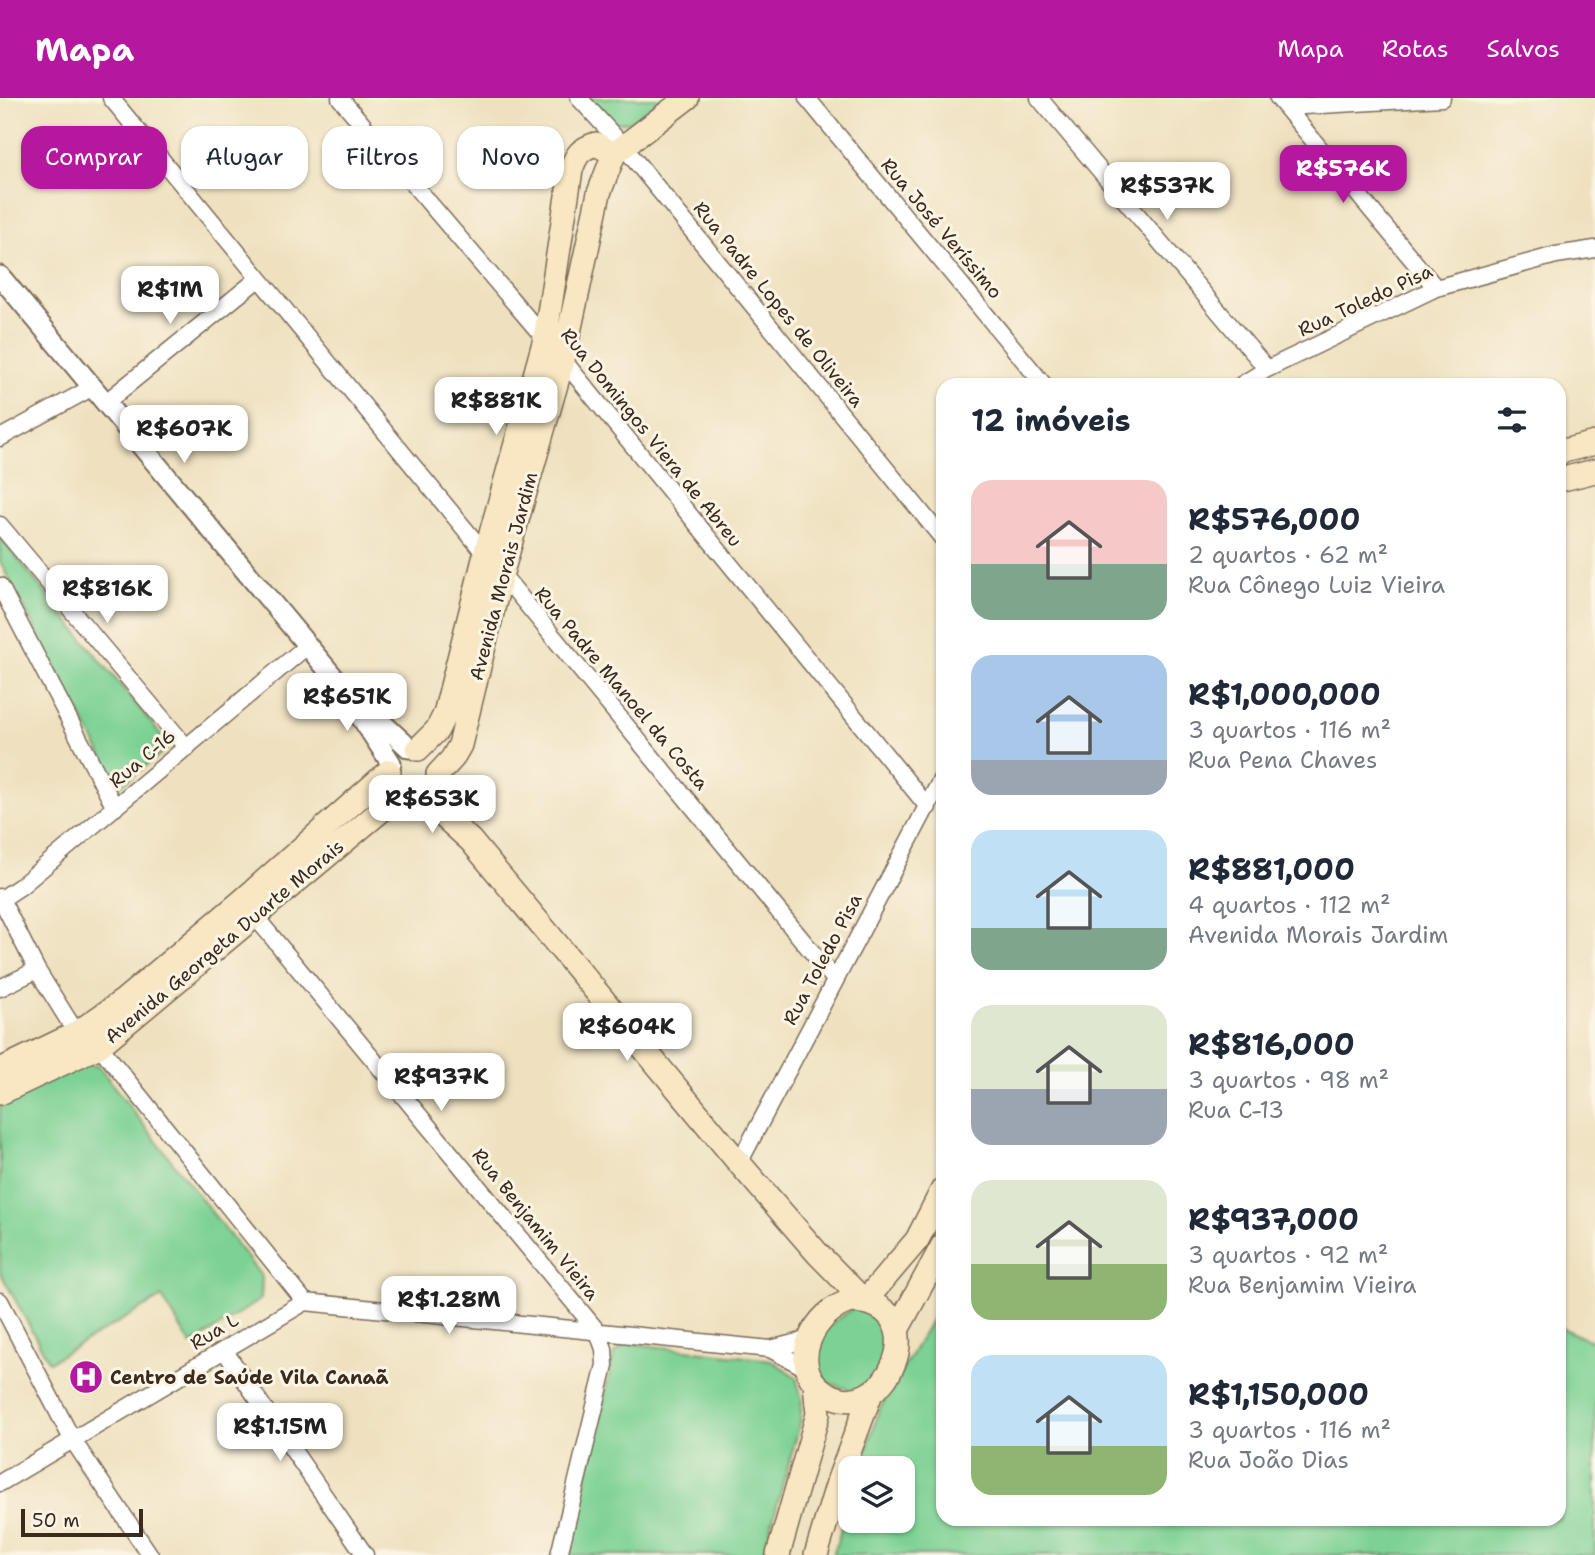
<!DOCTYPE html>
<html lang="pt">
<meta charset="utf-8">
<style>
:root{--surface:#fff;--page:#f6f6f7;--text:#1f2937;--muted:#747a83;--accent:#b5179e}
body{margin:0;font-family:"Shantell Sans",sans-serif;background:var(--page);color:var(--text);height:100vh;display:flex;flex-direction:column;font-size:26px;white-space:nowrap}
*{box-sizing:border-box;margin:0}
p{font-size:23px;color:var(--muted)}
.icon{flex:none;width:38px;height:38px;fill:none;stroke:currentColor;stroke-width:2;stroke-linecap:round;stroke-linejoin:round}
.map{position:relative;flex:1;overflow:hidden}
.panel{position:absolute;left:936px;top:280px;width:630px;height:1148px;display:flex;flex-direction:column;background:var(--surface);border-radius:21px;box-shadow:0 2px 5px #0004}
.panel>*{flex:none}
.guide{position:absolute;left:21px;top:28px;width:665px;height:63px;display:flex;gap:14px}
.controls{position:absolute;left:838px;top:1358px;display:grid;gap:14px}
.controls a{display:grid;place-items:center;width:77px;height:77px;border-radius:14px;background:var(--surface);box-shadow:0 2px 5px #0004;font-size:35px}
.scale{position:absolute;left:21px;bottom:18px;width:122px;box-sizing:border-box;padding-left:7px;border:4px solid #3b2a1e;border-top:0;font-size:19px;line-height:24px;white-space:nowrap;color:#3b2a1e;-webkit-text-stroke:5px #fcf5e5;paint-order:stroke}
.price{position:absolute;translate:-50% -60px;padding:0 16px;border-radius:14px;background:#fff;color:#222;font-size:23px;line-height:46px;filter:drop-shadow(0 2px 4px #0008)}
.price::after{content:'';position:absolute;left:50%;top:42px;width:21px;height:16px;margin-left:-10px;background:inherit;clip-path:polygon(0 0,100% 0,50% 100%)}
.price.on{background:var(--accent);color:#fff}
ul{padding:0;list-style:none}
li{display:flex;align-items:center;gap:21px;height:175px;padding:0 35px}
li span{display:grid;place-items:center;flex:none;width:196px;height:140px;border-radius:21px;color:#555}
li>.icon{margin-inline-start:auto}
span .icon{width:84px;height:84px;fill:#fffc;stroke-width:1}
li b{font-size:30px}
h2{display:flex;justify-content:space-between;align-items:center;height:84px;padding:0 35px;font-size:30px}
.pill{padding:0 24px;border-radius:21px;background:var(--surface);box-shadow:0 2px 5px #0004;font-size:24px;line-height:63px}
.pill.on{background:var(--accent);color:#fff}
header{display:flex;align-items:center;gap:42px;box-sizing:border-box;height:98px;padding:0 35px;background:var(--accent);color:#fff}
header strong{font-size:33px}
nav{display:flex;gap:38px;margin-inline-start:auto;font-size:24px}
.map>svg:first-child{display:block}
.green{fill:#7dd194;stroke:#5c7e59;stroke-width:2}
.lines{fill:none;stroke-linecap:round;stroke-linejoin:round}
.minor-casing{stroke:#7a6a57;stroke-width:19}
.tertiary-casing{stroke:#7a6a57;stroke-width:23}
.secondary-casing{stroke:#7a6a57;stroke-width:26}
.minor{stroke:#fff;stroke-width:16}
.tertiary{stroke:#fff;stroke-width:19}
.secondary{stroke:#f9e7c3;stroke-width:23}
.labels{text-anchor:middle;stroke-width:6;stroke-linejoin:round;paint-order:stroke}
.street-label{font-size:19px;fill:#3b2a1e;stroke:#fcf5e5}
.poi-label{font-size:19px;font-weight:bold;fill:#3b2a1e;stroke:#fcf5e5;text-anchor:start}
</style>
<header>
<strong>Mapa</strong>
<nav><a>Mapa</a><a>Rotas</a><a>Salvos</a></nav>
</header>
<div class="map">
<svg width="1595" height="1457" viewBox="0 0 1595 1457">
<rect width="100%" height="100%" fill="#fcf5e5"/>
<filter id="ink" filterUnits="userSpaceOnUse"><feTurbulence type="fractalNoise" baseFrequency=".0143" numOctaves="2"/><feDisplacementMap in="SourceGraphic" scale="14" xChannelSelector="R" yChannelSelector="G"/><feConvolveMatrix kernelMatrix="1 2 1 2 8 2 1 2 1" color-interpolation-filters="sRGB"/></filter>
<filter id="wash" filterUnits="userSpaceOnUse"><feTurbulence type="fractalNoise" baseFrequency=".00686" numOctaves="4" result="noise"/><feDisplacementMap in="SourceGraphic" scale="28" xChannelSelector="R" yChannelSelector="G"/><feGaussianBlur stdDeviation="1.57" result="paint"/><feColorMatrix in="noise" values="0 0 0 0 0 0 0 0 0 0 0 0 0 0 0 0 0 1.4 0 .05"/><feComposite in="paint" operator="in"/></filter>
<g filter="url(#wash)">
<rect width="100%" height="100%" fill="#efe1c0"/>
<!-- green -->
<path class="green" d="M587,0h76l-32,24 -22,1z
M0,439l170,209 -51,42 -119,-226z
M80,966l18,2 164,211 -1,22 -70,46 -29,-48 -113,65 -49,-90v-171z
M943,1202v219h616v-192l36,16v212h-762l17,-54v20h53v-53h-42l18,-58z
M856,1208l30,14 3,35 -21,32 -11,5 -41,-13 -3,-41z
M627,1245l144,17 25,17 6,22 -2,25 -37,131h-194l45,-202z"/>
</g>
<g filter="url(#ink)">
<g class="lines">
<!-- minor casing -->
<g class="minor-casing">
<path id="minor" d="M111,0l724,882
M340,0l223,262 365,447
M579,0l45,49 319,392
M807,0l237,287
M1039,0l228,271
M1278,0l158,190
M1286,9l156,-9
M1241,287l26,-16 169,-81 120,-33 39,-6
M105,305l153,-124
M0,340l93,-51
M0,427l187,223
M0,488l115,222
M0,799l37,73 35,56 5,7 24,15 204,254
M0,802l21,-14 287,-241
M249,811l349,423 6,17 1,16 -46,190
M0,890l37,-18
M739,1065l204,-387
M0,1203l72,138 78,116
M305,1204l465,47 36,19
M770,1251l40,-10
M224,1252l141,205
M0,1385l305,-181"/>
</g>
<!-- tertiary casing -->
<g class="tertiary-casing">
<path id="tertiary" d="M0,178l337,405 72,67
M353,607l38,58"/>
</g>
<!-- secondary casing -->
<g class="secondary-casing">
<path id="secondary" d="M614,56l73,-56
M1559,354l36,-9
M1559,382l36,-9
M418,651l19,-19 8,-16 40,-159 60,-216 26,-169c5,-15 9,-21 25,-26l18,10
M438,676l14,-15 8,-14 41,-169 62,-216 36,-167 15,-39
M421,698l50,45 268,322 79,91 46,47
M0,972l77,-37 46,-32 119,-100 147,-130
M0,995l99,-47 302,-252
M851,1203c91,2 33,133 -28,90 -37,-27 -8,-81 28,-90z
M865,1203l52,-61 26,-51
M897,1232l46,-85
M778,1457l40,-141 -3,-30
M816,1457l23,-76 32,-86"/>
</g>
<!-- minor -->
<use href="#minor" class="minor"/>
<!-- tertiary -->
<use href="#tertiary" class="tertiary"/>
<!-- secondary -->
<use href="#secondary" class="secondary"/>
</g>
</g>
<!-- icons -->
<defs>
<g id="hospital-disc" transform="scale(1.75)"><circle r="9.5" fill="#b5179e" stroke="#fcf5e5"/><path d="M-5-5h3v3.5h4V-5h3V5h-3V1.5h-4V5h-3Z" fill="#fff"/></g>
</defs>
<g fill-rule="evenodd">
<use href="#hospital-disc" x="86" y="1279"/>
</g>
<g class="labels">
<!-- street labels -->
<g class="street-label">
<text transform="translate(942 130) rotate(50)" y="7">Rua José Veríssimo</text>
<text transform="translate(1365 202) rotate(-25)" y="7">Rua Toledo Pisa</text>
<text transform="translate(779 206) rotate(51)" y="7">Rua Padre Lopes de Oliveira</text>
<text transform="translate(652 339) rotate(51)" y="7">Rua Domingos Viera de Abreu</text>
<text transform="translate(503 478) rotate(-75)" y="7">Avenida Morais Jardim</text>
<text transform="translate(622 590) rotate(50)" y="7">Rua Padre Manoel da Costa</text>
<text transform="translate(142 660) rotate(-40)" y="7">Rua C-16</text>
<text transform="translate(224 843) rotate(-40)" y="7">Avenida Georgeta Duarte Morais</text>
<text transform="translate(822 861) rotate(-62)" y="7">Rua Toledo Pisa</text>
<text transform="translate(536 1126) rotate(51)" y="7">Rua Benjamim Vieira</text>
<text transform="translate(214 1233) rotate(-31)" y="7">Rua L</text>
</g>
<!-- poi labels -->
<g class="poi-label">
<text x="110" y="1286">Centro de Saúde Vila Canaã</text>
</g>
</g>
</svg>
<div class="controls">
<a><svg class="icon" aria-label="layers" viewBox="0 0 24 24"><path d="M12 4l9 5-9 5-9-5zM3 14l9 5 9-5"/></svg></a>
</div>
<div class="scale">50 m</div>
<b class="price on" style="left:1343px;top:107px">R$576K</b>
<b class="price" style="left:1167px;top:124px">R$537K</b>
<b class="price" style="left:170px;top:228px">R$1M</b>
<b class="price" style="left:496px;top:339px">R$881K</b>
<b class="price" style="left:184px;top:367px">R$607K</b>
<b class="price" style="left:107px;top:527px">R$816K</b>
<b class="price" style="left:347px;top:635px">R$651K</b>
<b class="price" style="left:432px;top:737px">R$653K</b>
<b class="price" style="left:627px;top:965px">R$604K</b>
<b class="price" style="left:441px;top:1015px">R$937K</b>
<b class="price" style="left:449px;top:1238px">R$1.28M</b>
<b class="price" style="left:280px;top:1365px">R$1.15M</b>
<div class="guide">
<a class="pill on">Comprar</a>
<a class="pill">Alugar</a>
<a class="pill">Filtros</a>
<a class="pill">Novo</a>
</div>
<section class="panel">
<h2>12 imóveis<svg class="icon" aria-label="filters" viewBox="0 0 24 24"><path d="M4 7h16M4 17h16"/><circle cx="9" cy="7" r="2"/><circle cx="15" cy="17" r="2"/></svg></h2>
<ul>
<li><span style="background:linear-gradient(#f6c9c9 60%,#7fa58c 0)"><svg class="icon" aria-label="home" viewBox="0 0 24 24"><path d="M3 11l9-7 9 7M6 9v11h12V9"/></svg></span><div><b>R$576,000</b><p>2 quartos · 62 m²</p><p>Rua Cônego Luiz Vieira</p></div></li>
<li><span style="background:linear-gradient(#a9c7e8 75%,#9aa5b1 0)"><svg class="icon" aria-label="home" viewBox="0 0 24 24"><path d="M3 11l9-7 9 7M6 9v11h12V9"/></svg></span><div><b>R$1,000,000</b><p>3 quartos · 116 m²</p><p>Rua Pena Chaves</p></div></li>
<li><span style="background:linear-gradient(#bfe0f5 70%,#7fa58c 0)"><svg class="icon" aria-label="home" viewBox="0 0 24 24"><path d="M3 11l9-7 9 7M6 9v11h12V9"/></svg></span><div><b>R$881,000</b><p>4 quartos · 112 m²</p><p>Avenida Morais Jardim</p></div></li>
<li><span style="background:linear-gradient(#dfe7d0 60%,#9aa5b1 0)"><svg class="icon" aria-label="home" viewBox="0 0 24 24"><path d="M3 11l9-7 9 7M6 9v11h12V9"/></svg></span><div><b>R$816,000</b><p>3 quartos · 98 m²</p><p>Rua C-13</p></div></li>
<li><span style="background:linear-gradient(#dfe7d0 60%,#8fb573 0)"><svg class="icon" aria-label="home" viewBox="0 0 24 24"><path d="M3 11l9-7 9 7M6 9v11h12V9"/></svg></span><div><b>R$937,000</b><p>3 quartos · 92 m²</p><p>Rua Benjamim Vieira</p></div></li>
<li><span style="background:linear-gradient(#bfe0f5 65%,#8fb573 0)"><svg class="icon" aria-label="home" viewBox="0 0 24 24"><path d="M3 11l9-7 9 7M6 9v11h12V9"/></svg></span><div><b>R$1,150,000</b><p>3 quartos · 116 m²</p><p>Rua João Dias</p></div></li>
</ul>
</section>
</div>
